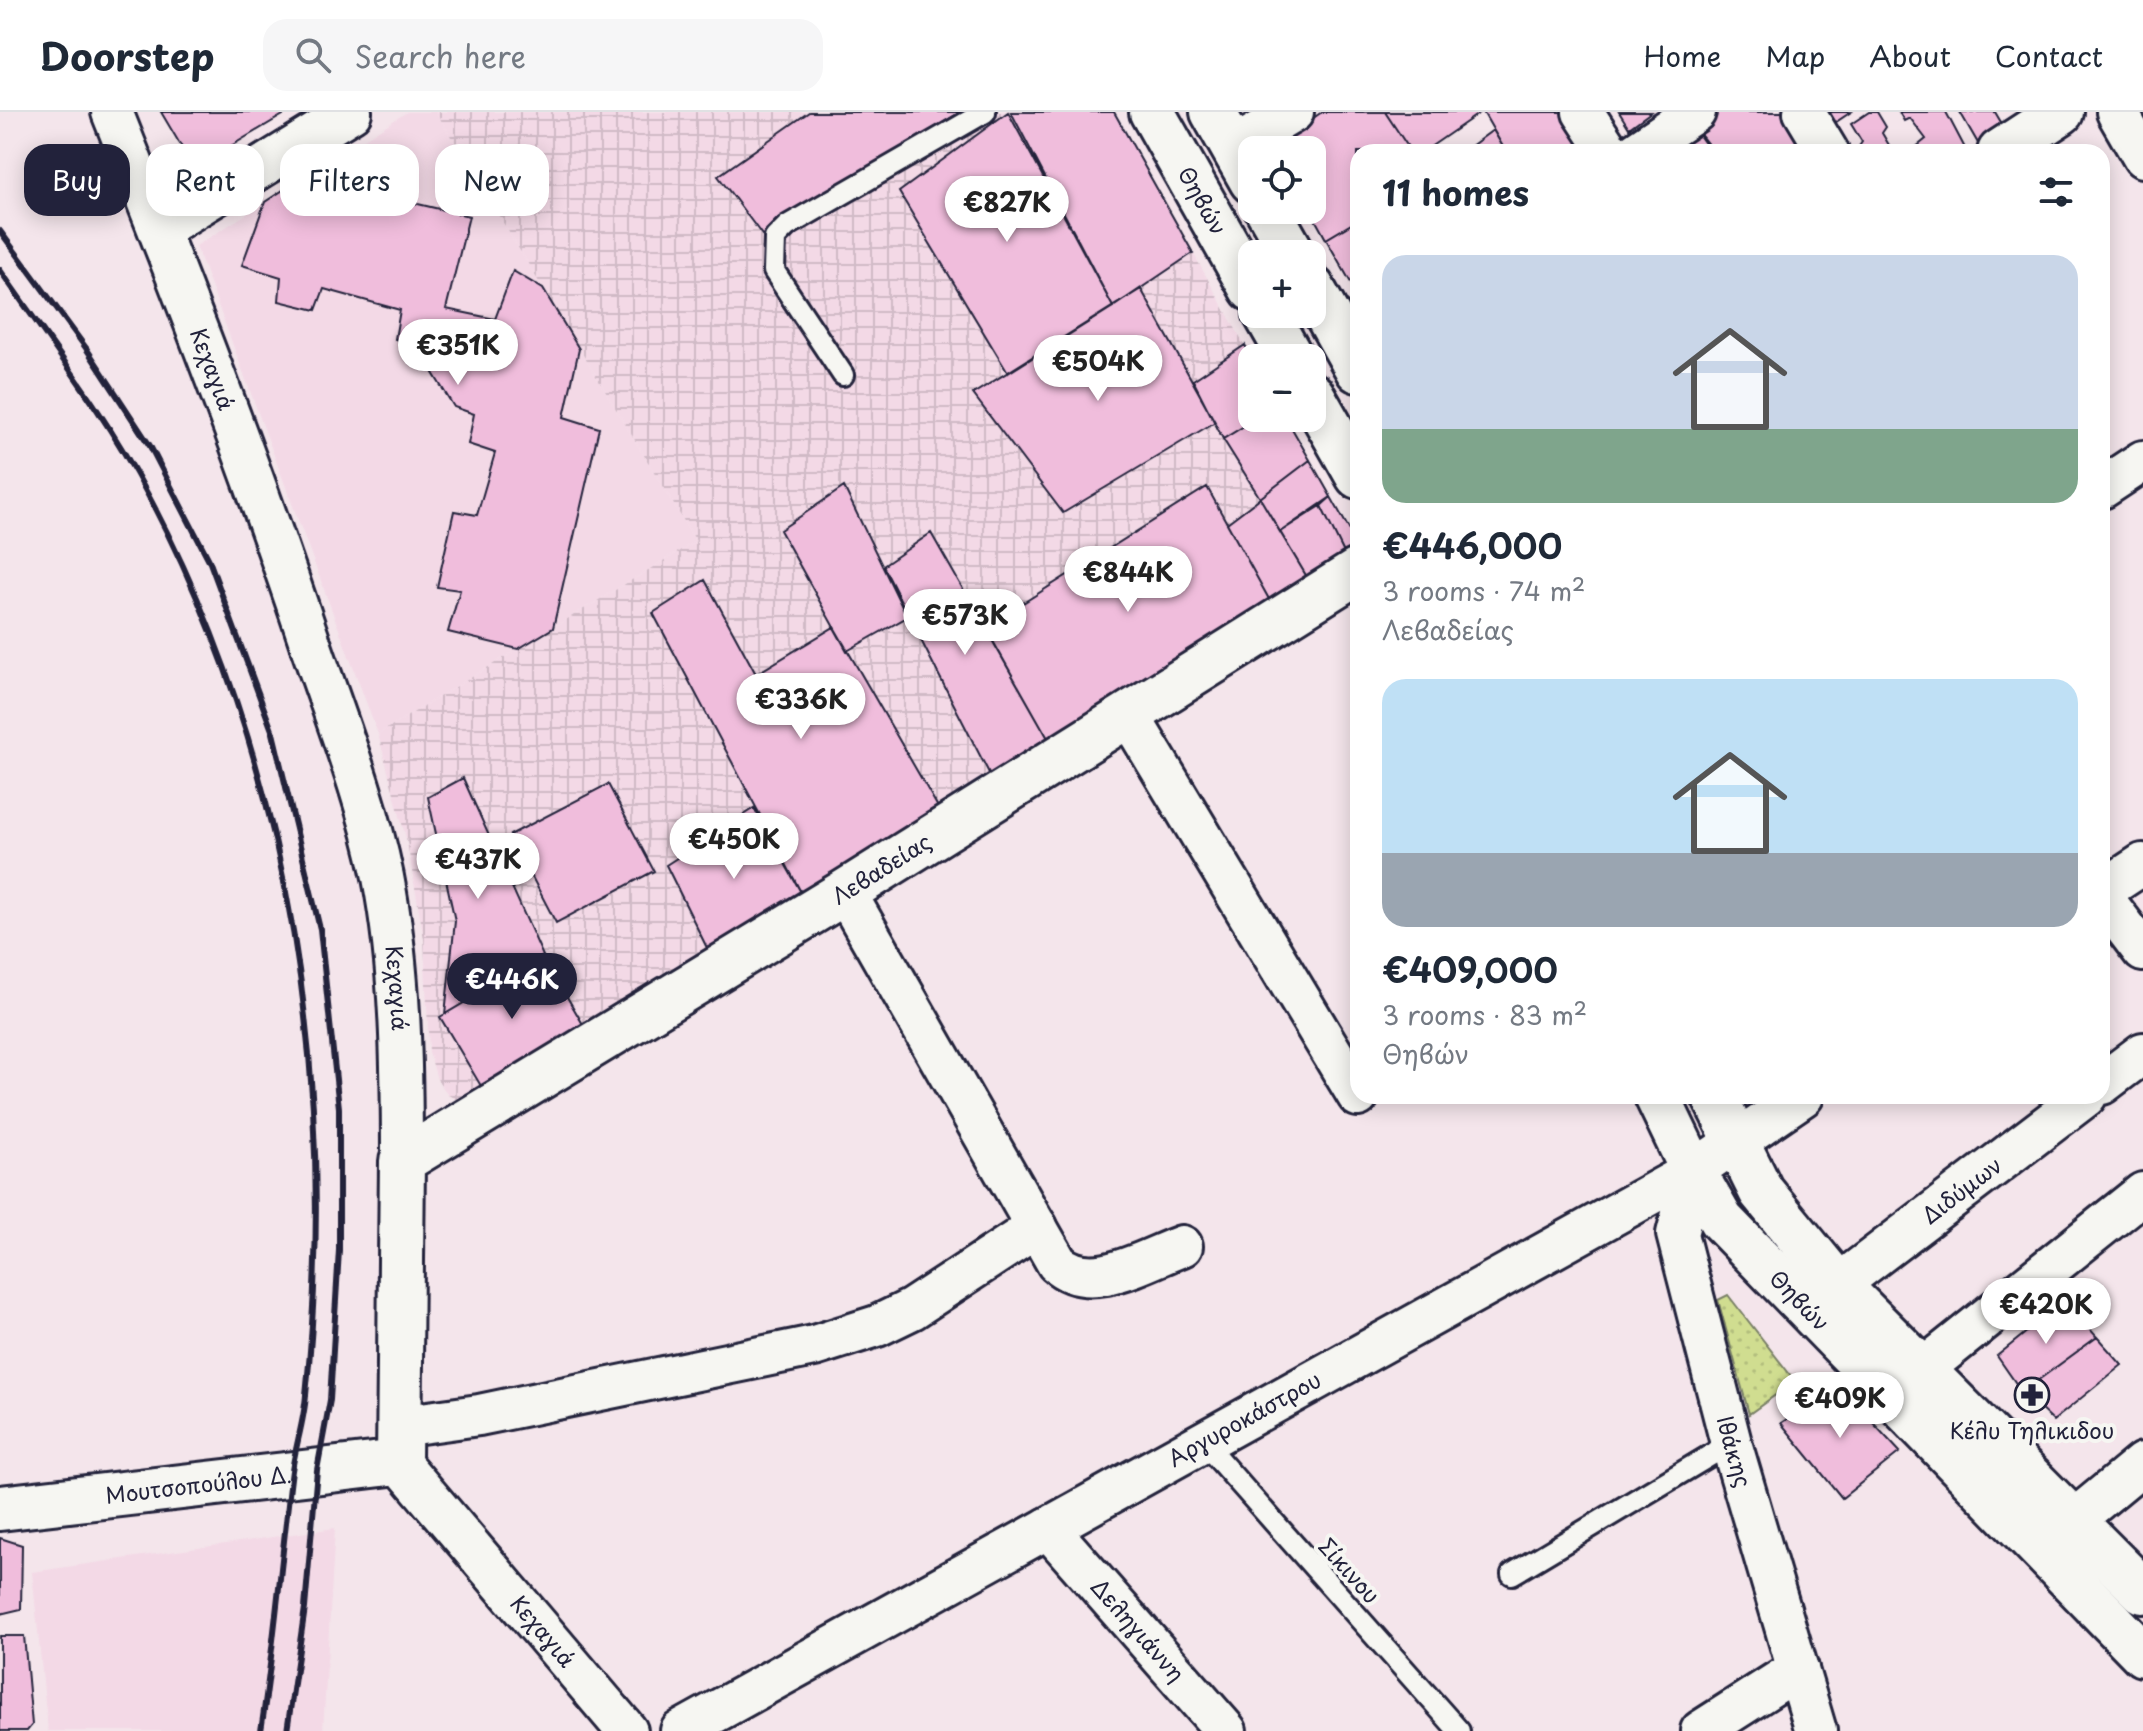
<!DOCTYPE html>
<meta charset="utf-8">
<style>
:root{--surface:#fff;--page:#f6f6f7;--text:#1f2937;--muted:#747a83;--line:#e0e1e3;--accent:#22223b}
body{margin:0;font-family:"Playpen Sans",sans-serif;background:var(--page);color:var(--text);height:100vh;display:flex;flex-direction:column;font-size:30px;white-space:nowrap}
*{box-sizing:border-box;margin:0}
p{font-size:26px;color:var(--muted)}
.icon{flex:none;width:44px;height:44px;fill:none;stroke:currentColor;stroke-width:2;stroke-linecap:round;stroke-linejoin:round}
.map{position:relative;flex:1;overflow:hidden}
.sheet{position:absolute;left:1350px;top:32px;width:760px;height:960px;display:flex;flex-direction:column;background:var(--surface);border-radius:24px;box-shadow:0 4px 20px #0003}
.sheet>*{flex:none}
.banner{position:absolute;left:24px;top:32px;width:760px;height:72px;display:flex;gap:16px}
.tools{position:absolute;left:1238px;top:24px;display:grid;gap:16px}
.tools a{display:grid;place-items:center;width:88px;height:88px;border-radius:16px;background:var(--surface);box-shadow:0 4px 20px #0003;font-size:40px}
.price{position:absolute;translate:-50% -68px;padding:0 18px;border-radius:28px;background:#fff;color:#222;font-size:26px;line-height:52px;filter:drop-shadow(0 2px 4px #0008)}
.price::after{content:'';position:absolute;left:50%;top:48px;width:24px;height:18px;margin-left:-12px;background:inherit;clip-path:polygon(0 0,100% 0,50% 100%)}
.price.selected{background:var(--accent);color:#fff}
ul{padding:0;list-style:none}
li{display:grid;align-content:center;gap:16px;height:424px;padding:0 32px}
li span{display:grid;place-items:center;height:248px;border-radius:24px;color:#555}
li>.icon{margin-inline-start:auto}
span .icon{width:144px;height:144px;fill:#fffc;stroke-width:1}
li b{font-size:34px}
h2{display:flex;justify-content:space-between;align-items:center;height:96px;padding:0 32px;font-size:34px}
.tag{padding:0 28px;border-radius:24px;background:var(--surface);box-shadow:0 4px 20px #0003;font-size:28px;line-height:72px}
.tag.selected{background:var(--accent);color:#fff}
header{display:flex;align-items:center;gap:48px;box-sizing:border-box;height:112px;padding:0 40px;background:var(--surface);border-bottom:2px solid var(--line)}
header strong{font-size:38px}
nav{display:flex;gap:44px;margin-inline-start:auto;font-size:28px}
.search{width:560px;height:72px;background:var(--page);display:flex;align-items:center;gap:20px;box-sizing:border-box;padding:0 28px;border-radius:24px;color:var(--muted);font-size:30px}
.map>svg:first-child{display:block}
.built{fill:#f3d9e6}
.industrial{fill:url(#industrial-grid)}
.grass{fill:url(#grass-dots);stroke:#798066;stroke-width:2}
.building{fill:#f0bddc;stroke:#22223b;stroke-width:2}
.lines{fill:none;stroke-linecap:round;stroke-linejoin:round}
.lane-casing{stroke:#22223b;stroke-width:26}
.street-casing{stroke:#22223b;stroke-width:46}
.secondary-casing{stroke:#22223b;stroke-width:50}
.lane{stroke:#f6f6f2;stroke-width:20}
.street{stroke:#f6f6f2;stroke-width:40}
.secondary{stroke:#f6f6f2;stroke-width:44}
.rail{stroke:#22223b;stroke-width:6}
.labels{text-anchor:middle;stroke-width:8;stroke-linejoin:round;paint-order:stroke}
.street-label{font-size:22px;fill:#22223b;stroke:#f6f6f2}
.poi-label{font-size:22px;fill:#22223b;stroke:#f6f6f2}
</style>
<header>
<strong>Doorstep</strong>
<div class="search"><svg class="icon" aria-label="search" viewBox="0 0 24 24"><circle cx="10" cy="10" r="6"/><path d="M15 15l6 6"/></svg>Search here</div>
<nav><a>Home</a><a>Map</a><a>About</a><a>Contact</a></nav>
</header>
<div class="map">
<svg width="2143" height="1619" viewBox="0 0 2143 1619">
<defs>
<pattern id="industrial-grid" width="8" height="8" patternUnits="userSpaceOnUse" patternTransform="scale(2)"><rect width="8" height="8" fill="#f3d9e6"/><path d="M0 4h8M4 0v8" fill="none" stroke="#d0bac6"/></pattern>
<pattern id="grass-dots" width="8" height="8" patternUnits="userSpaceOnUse" patternTransform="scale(2)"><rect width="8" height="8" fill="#d0dd90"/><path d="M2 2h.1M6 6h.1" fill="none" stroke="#b2bd7d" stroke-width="1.8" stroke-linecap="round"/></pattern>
</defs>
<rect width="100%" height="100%" fill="#f4e5eb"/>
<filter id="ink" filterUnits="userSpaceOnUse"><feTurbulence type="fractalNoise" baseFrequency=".0125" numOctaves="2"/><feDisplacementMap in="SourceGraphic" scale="16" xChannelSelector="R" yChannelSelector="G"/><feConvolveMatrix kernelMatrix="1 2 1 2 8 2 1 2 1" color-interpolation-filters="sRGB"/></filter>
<g filter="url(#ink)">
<!-- built -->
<path class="built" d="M407,0h29l260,429 -318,193 -182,-488z
M335,1416l-12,203h-275l-16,-159z"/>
<!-- industrial -->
<path class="industrial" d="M436,0h678l138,246v60h34l72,127 -881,556 -13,2 -16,-8 -11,-16 -8,-27 -5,-113 -17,-97 -29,-108 318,-193z"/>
<!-- grass -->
<path class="grass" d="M1728,1183l67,86 -46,33 -31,-114z"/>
<!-- building -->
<path class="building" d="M161,0h127l-94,56z
M809,0h151l-198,123 -44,-59z
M1008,0l105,195 -105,66 -109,-181z
M1011,0h103l79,141 -80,54z
M1322,0h63l23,35 -8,5h-42v68l-32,19 -16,-29 2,-60h-37l-2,-4z
M1385,0h96l-58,40 -15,-5z
M1483,0h91l25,40h-93z
M1619,0h32l-22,16z
M1703,0h82l22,40h-96l-22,-31z
M1821,0h30l-21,14z
M1869,0h8l9,15 -4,6 11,19h-38l7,-10 -11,-18z
M1899,0h47l21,40h-47l-5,-4 11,-9 -16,-21 -6,3z
M1960,0h35l10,17 -26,16z
M1689,9l25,31h-69z
M1493,18l13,22h-43z
M303,65l166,39 -23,93 49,10 18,-48 30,18 36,60 -15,68 35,11 -46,200 -35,21 -70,-17 12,-42 -23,-3 17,-76 23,4 18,-62 -27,-9 6,-30 -20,-7 -21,-34 2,-24 -40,-10 5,-29 -76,-21 -8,21 -37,-9 2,-24 -39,-12 23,-63z
M1358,108v75l-32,-56z
M1141,177l74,133 -152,91 -90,-119z
M1245,233l7,13v60h5l-34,21 -30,-59z
M1257,306h29l24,42 -50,38 -37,-59z
M1310,348l21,37 -51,35 -20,-34z
M844,375l63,130 -60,34 -67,-121z
M1207,375l63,114 -221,139 -64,-113z
M1331,385l27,48 -14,8 -23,-47z
M1260,386l47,79 -37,24 -43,-78z
M1321,394l23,47 -37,24 -27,-45z
M931,421l118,207 -58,37 -108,-211z
M705,468l51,94 78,-47 105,182 -136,87 -150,-283z
M463,666l80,178 -98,58 10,-93 -27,-124z
M608,672l46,87 -98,52 -46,-88z
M754,696l49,88 -93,58 -44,-89z
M543,844l41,70 -103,60 -41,-69z
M2065,1189l32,36 -75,55 -25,-36z
M2097,1225l25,28 -69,56 -31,-29z
M1838,1273l62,67 -58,46 -61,-75z
M0,1426l22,7 -1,64 -21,5z
M0,1524h24l8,89 -5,6h-27z"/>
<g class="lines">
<!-- lane casing -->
<g class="lane-casing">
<path id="lane" d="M843,263l-69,-104 1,-33 12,-12 198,-114
M1203,1330l256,289
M1512,1462l219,-131"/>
</g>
<!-- street casing -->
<g class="street-casing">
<g id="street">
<path id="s1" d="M112,0c70,176 139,353 199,534 26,76 56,152 72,231 18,93 19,189 19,284"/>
<path d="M1583,0l26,40"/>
<path d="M1804,0l24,40"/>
<path d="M2117,0l26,45"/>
<path d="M1233,36l60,-36"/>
<path d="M1636,40l59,-40"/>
<path d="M159,118l192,-118"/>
<path d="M2102,376l41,-27"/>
<path d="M1128,602l230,382"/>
<path d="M2102,779l41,-27"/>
<path d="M845,780l212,371c34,31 89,-4 125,-17"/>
<path d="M2102,785l41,54"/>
<path d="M2102,972l41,-31"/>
<path id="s2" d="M1693,1059l-16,63 54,209 85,288"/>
<path id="s3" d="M1838,1173l248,-189"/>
<path d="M1923,1257l220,-176"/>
<path d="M399,1314l80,-11 335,-69 63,-20 35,-17 125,-82"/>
<path id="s4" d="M399,1350l228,269"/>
<path d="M2074,1408l69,-57"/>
<path id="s5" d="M1048,1416l178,203"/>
<path id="s6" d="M681,1619l1012,-560 110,-75"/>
<path d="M1701,1619l97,-62"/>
</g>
</g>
<!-- secondary casing -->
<g class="secondary-casing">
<g id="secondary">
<path id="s7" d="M1152,0l100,177"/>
<path d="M1213,0l39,69"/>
<path d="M2000,40l61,-40"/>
<path d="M1268,98l25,44"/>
<path d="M1312,176l46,82"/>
<path d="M1266,202l25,44"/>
<path d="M1312,283l46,81"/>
<path id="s8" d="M1657,984l36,75 28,49 422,434"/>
<path d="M1714,984l47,95 77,94 305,306"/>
<path id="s9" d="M0,1396l399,-46 3,-301 443,-269 513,-321"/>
</g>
</g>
<!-- lane -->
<use href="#lane" class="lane"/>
<!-- street -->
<use href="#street" class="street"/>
<!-- secondary -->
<use href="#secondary" class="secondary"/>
<!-- rail -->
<path class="rail" d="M0,119l86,117 64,98 59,114 64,173 47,196 19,179v142l-9,150 -13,70 -12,138 -18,123
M0,158c51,74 106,145 148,225 145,274 190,594 158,900 -2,28 -12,55 -15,83 -10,85 -17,169 -30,253"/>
</g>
</g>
<!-- icons -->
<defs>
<g id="pharmacy-ring" transform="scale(1.8)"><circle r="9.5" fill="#f6f6f2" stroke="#22223b" stroke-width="1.5"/><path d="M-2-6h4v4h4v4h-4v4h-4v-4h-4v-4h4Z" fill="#22223b"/></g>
</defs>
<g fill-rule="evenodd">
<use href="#pharmacy-ring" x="2032" y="1283"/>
</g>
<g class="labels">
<!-- street labels -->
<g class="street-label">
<text dy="8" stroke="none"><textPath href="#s7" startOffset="102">Θηβών</textPath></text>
<text dy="8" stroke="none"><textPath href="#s1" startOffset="276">Κεχαγιά</textPath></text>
<text dy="8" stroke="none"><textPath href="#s9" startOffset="1264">Λεβαδείας</textPath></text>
<text dy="8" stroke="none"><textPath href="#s1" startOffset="924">Κεχαγιά</textPath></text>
<text dy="8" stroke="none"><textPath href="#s3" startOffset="156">Διδύμων</textPath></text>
<text dy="8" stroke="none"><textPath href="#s8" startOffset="252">Θηβών</textPath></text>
<text dy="8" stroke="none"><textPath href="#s6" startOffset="644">Αργυροκάστρου</textPath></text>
<text dy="8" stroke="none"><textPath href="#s2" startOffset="290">Ιθάκης</textPath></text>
<text dy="8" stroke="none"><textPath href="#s9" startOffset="200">Μουτσοπούλου Δ.</textPath></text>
<text transform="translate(1349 1459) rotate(48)" y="8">Σίκινου</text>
<text dy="8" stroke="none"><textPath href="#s5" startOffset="136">Δεληγιάννη</textPath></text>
<text dy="8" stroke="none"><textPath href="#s4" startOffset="222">Κεχαγιά</textPath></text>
</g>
<!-- poi labels -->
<g class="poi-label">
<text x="2032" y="1327">Κέλυ Τηλικιδου</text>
</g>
</g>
</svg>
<div class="tools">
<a><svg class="icon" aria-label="locate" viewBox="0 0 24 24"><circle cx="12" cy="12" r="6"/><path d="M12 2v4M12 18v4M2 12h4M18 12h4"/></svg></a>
<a>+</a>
<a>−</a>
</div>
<b class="price" style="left:1007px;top:132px">€827K</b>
<b class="price" style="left:458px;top:275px">€351K</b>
<b class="price" style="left:1098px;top:291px">€504K</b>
<b class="price" style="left:1128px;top:502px">€844K</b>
<b class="price" style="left:965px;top:545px">€573K</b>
<b class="price" style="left:801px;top:629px">€336K</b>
<b class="price" style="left:734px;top:769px">€450K</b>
<b class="price" style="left:478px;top:789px">€437K</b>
<b class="price selected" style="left:512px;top:909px">€446K</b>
<b class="price" style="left:2046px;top:1234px">€420K</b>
<b class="price" style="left:1840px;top:1328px">€409K</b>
<div class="banner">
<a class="tag selected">Buy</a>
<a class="tag">Rent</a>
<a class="tag">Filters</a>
<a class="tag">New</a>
</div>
<section class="sheet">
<h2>11 homes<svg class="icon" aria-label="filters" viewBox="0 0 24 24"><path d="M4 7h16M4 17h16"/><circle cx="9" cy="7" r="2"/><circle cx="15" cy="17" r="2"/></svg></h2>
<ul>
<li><span style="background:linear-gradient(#c9d6e8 70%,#7fa58c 0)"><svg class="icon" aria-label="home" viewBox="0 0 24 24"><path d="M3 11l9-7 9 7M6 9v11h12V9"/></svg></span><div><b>€446,000</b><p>3 rooms · 74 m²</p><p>Λεβαδείας</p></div></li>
<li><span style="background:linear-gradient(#bfe0f5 70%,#9aa5b1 0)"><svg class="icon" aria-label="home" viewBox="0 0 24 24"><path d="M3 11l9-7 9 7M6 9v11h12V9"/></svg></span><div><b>€409,000</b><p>3 rooms · 83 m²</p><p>Θηβών</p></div></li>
</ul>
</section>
</div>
